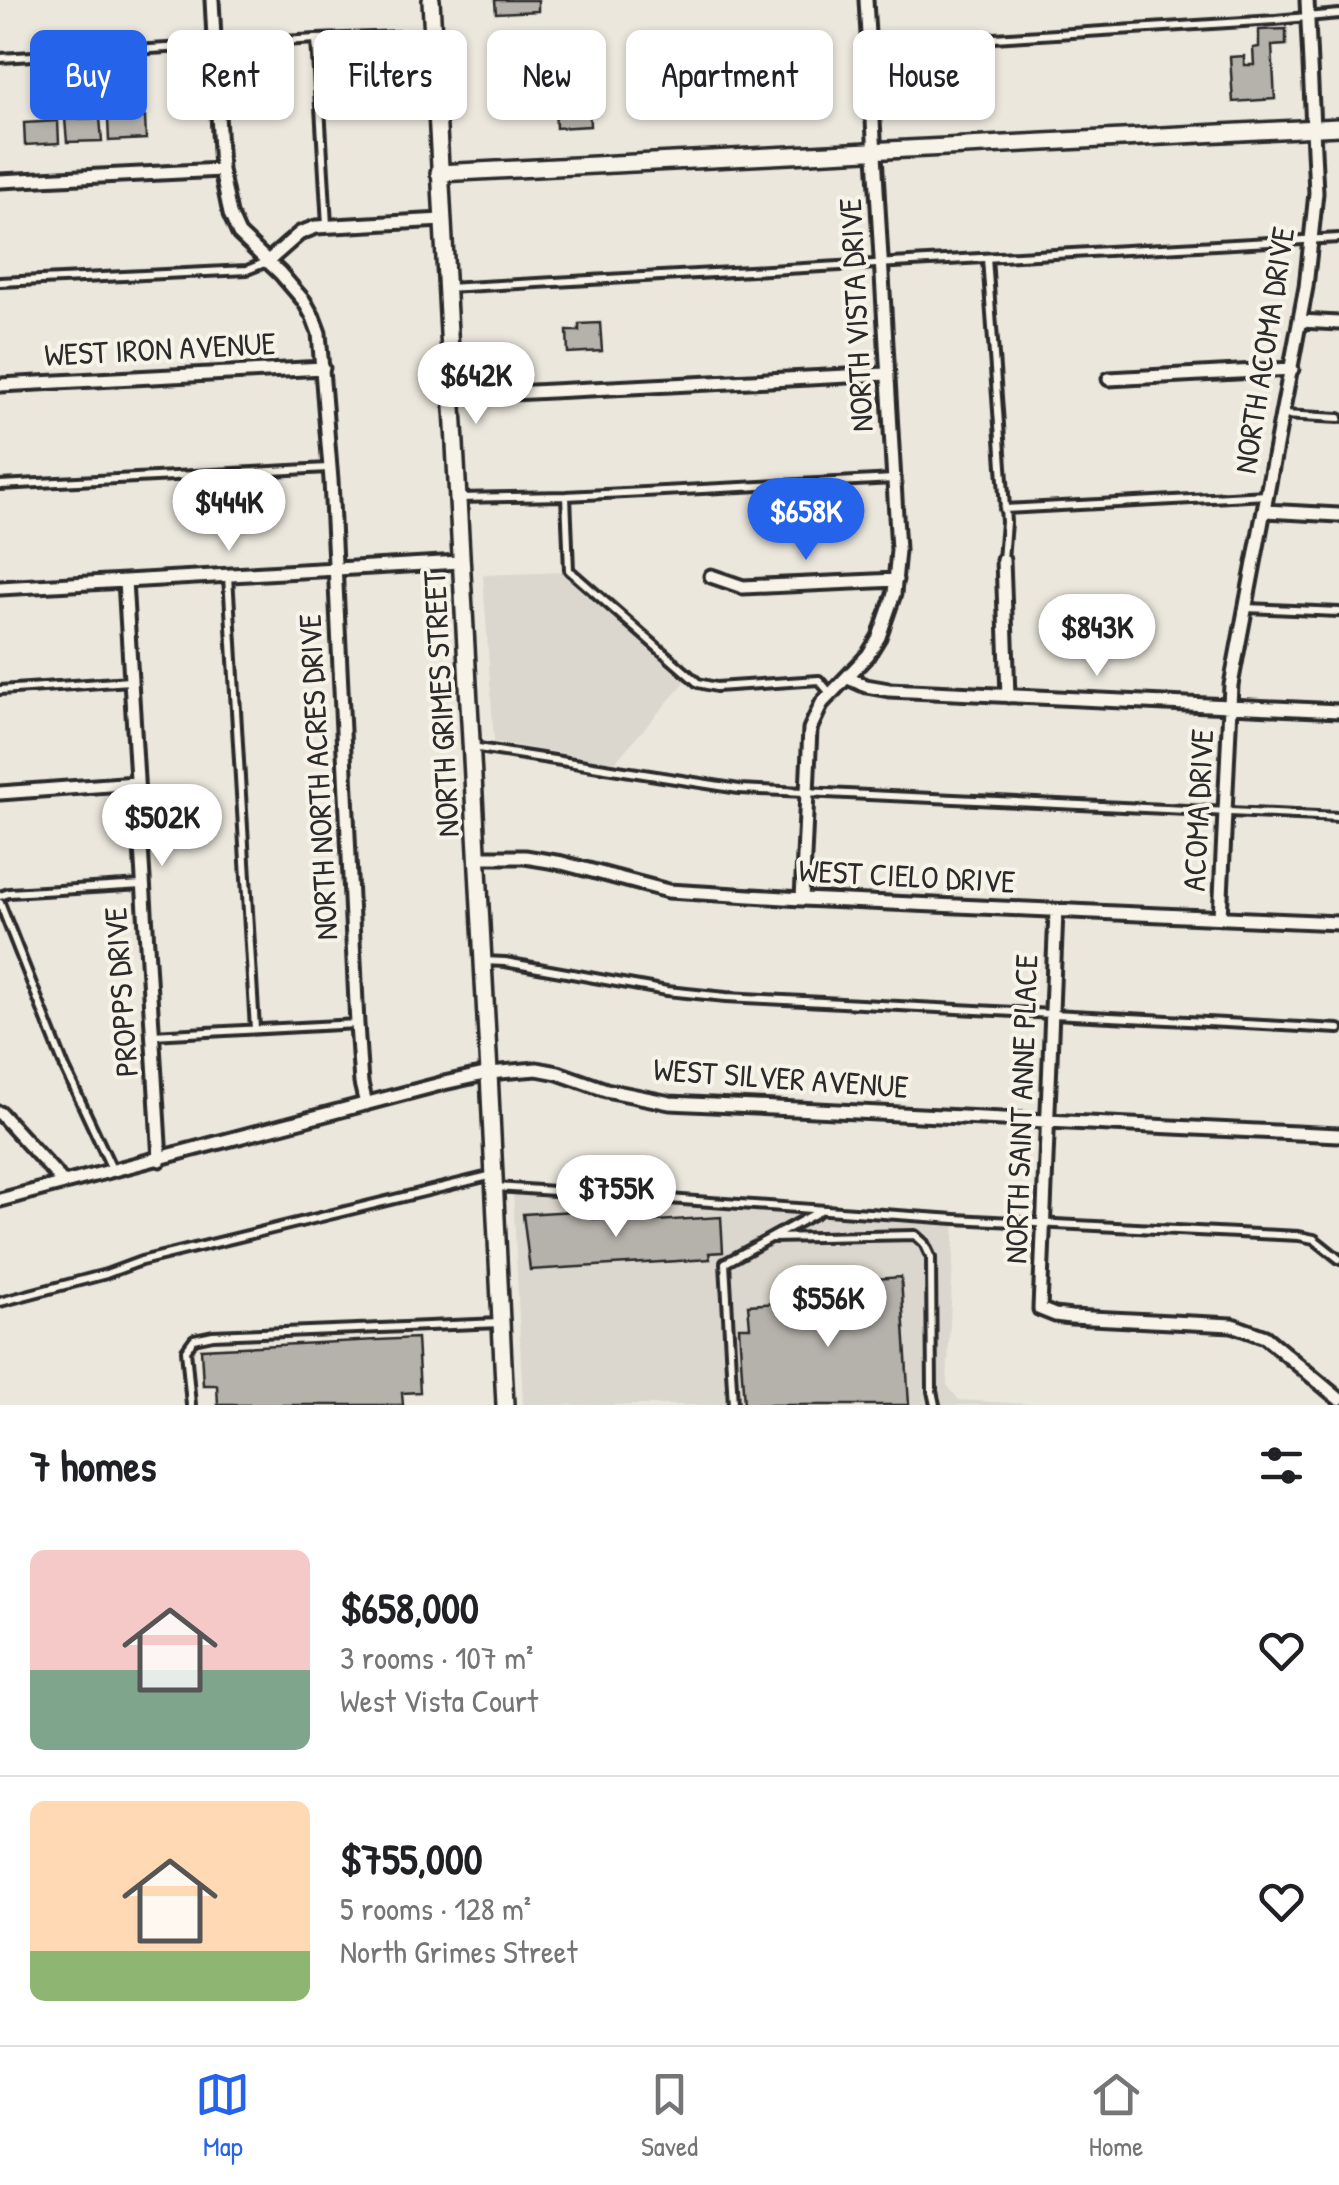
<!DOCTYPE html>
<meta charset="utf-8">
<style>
:root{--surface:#fff;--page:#f6f6f6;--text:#202124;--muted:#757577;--line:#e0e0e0;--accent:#2563eb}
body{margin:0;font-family:"Patrick Hand",sans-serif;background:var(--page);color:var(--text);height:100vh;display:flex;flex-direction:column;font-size:38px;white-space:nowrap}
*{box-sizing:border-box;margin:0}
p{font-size:32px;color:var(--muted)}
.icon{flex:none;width:55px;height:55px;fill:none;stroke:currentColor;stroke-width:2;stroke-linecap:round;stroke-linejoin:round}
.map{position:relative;height:1405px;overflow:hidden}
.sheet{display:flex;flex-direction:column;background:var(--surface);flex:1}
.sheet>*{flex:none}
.banner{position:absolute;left:30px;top:30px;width:1280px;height:90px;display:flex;gap:20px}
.price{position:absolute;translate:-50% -85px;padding:0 22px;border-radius:35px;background:#fff;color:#222;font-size:32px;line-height:65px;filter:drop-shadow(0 2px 5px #0008)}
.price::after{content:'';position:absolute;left:50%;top:60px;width:30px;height:22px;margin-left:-15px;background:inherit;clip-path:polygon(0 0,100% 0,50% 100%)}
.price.current{background:var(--accent);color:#fff}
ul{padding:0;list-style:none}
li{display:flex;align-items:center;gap:30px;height:250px;padding:0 30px}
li+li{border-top:2px solid var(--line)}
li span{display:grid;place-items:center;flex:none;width:280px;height:200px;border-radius:15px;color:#555}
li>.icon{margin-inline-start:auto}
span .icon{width:120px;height:120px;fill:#fffc;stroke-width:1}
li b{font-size:42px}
h2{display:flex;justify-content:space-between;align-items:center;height:120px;padding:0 30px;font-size:42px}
.chip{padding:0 35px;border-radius:15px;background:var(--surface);box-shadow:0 2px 8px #0004;font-size:35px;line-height:90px}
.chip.current{background:var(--accent);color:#fff}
.dock{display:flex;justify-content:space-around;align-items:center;height:140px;border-top:2px solid var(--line);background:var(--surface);font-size:28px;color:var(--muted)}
.dock a{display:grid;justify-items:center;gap:5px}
.dock .current{color:var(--accent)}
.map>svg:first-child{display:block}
.built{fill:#dbd7ce}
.building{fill:#b5b2ab;stroke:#2b2b2b;stroke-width:2.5}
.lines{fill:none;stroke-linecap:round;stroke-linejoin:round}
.lane-casing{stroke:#2b2b2b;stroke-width:14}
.street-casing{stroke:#2b2b2b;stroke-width:19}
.secondary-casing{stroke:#2b2b2b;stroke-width:22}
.lane{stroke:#f7f3e8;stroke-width:6}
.street{stroke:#f7f3e8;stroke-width:11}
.secondary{stroke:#f7f3e8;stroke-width:15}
.labels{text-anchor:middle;stroke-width:8;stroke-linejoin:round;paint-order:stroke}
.street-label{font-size:32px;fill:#2b2b2b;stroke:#f7f3e8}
</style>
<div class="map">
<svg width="1339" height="1405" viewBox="0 0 1339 1405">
<rect width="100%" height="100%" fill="#ebe7dd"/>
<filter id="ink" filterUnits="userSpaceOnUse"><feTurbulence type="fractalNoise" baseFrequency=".01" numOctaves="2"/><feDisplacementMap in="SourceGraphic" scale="20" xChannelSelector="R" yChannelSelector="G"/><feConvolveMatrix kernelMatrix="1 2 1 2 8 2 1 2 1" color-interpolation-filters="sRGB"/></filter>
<g filter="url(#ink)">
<!-- built -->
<path class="built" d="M563,572l122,110 -70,80 -121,-20 -11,-167z
M513,1189l442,30 -8,166 12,15 88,5h-524z"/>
<!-- building -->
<path class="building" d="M495,0h43v11l-42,2z
M1286,29v16l-14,1 3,53 -42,3 -3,-45 14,-1v9h10l-1,-17 6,-1v-17z
M589,104l1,22 -34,2 -1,-22z
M145,117l1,22 -37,2 -1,-22z
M100,118l2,23 -35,1 -2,-23z
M58,121l1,22 -34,2 -1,-22z
M600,323l2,28 -34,2 -1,-22h12v-7z
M592,1210l1,9 14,-1 -1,-6 16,-1v4h18v7l81,-5 2,35 -14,1 1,6 -180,11 -7,-56z
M901,1277l8,128h-165l-5,-78h11l-2,-22 108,-7 6,-18z
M417,1338l3,54 -18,1 1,12h-185l-1,-20h-14l-2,-36z"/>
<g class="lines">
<!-- lane casing -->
<g class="lane-casing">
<path id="lane" d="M316,39l11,186
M869,46l406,-26 64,-6
M0,58l316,-19 116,-4
M987,258l19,264 -3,38
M0,282l247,-12 20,-8
M447,288l892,-50
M1283,415l56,3
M0,485l328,-17
M566,496l3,74 129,113 18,4 103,-7 11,13
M458,498l108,-2 328,-17
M1004,509l263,-14
M228,576l27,453
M1245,608l94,4
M0,690l130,-9
M472,747l267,42 600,28
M0,896l9,-3 133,-8
M0,903l65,165 47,101
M484,961l21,1 162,29 59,6 613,32
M152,1035l205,-11
M496,1187l459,32 344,17 15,3 25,20
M771,1238l144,-3 9,8 7,15 1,133 3,14
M0,1302l106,-28 35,-13 352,-86
M191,1405l-5,-55 8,-11 19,-4 287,-12
M733,1405l-8,-142 93,-51"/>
</g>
<!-- street casing -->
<g class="street-casing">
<path id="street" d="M212,0l9,170 9,44 9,20 41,39 24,28 9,16 6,16 12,147 26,544 4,59 5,21
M0,181l221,-11
M267,262l33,-29 16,-6 126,-7
M1300,321l39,2
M1109,379l183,-10
M0,385l323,-17
M452,396l435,-22
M1265,511l74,4
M1003,560l5,136
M711,576l32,11 153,-7
M125,581l35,579
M0,588l460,-26
M848,678l18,8 23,4 450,21
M0,793l136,-10
M477,857h48l37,6 106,28 134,8 537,24
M802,899l8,-170 12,-26 46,-48 11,-18 15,-43 4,-44 -32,-550
M1056,911l-16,398 15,6 16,2 161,8 33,12 74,62
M1220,918l11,-233 75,-398 10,-94 -9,-193
M0,1113l64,70
M0,1200l444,-117 45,-10 48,-4 21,4 48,17 64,13 669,32"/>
</g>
<!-- secondary casing -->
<g class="secondary-casing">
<path id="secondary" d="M431,0l58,1073 16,332
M439,173l900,-46"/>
</g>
<!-- lane -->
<use href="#lane" class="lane"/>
<!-- street -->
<use href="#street" class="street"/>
<!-- secondary -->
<use href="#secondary" class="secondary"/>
</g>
</g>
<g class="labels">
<!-- street labels -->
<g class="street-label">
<text transform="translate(856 315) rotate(-93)" y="11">NORTH VISTA DRIVE</text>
<text transform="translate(160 349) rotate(-3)" y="11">WEST IRON AVENUE</text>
<text transform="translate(1264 350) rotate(-81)" y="11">NORTH ACOMA DRIVE</text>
<text transform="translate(441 704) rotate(-93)" y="11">NORTH GRIMES STREET</text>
<text transform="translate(318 777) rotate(-93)" y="11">NORTH NORTH ACRES DRIVE</text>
<text transform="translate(1198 810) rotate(-87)" y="11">ACOMA DRIVE</text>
<text transform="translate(907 876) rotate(3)" y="11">WEST CIELO DRIVE</text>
<text transform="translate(121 992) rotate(-94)" y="11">PROPPS DRIVE</text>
<text transform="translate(781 1078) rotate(4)" y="11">WEST SILVER AVENUE</text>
<text transform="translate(1021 1109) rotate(-88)" y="11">NORTH SAINT ANNE PLACE</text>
</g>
</g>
</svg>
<b class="price" style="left:476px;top:427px">$642K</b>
<b class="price" style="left:229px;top:554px">$444K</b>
<b class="price current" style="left:806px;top:563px">$658K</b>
<b class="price" style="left:1097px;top:679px">$843K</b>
<b class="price" style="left:162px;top:869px">$502K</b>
<b class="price" style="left:616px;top:1240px">$755K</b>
<b class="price" style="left:828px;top:1350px">$556K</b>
<div class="banner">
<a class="chip current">Buy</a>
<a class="chip">Rent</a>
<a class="chip">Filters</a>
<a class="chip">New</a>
<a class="chip">Apartment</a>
<a class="chip">House</a>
</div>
</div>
<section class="sheet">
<h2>7 homes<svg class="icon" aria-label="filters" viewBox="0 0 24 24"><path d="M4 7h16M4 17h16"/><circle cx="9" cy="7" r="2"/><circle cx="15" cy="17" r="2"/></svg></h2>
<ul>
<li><span style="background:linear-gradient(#f6c9c9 60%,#7fa58c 0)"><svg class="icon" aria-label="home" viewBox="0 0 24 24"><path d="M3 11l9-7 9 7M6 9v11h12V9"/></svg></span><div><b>$658,000</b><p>3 rooms · 107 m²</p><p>West Vista Court</p></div><svg class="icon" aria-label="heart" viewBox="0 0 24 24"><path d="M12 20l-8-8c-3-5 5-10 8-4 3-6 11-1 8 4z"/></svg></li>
<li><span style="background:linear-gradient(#ffd9b3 75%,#8fb573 0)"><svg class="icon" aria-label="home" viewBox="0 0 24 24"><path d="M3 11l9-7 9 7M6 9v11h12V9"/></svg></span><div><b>$755,000</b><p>5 rooms · 128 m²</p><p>North Grimes Street</p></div><svg class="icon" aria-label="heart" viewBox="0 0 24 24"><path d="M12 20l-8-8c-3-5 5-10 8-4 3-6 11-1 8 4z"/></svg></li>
</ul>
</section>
<nav class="dock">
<a class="current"><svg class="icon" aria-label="map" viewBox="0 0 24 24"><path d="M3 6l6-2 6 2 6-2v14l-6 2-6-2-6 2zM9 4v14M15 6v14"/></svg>Map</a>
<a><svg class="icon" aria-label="saved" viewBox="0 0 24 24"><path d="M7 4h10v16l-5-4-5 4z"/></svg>Saved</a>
<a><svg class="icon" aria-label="home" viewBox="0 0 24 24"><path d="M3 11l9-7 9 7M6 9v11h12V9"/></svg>Home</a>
</nav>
